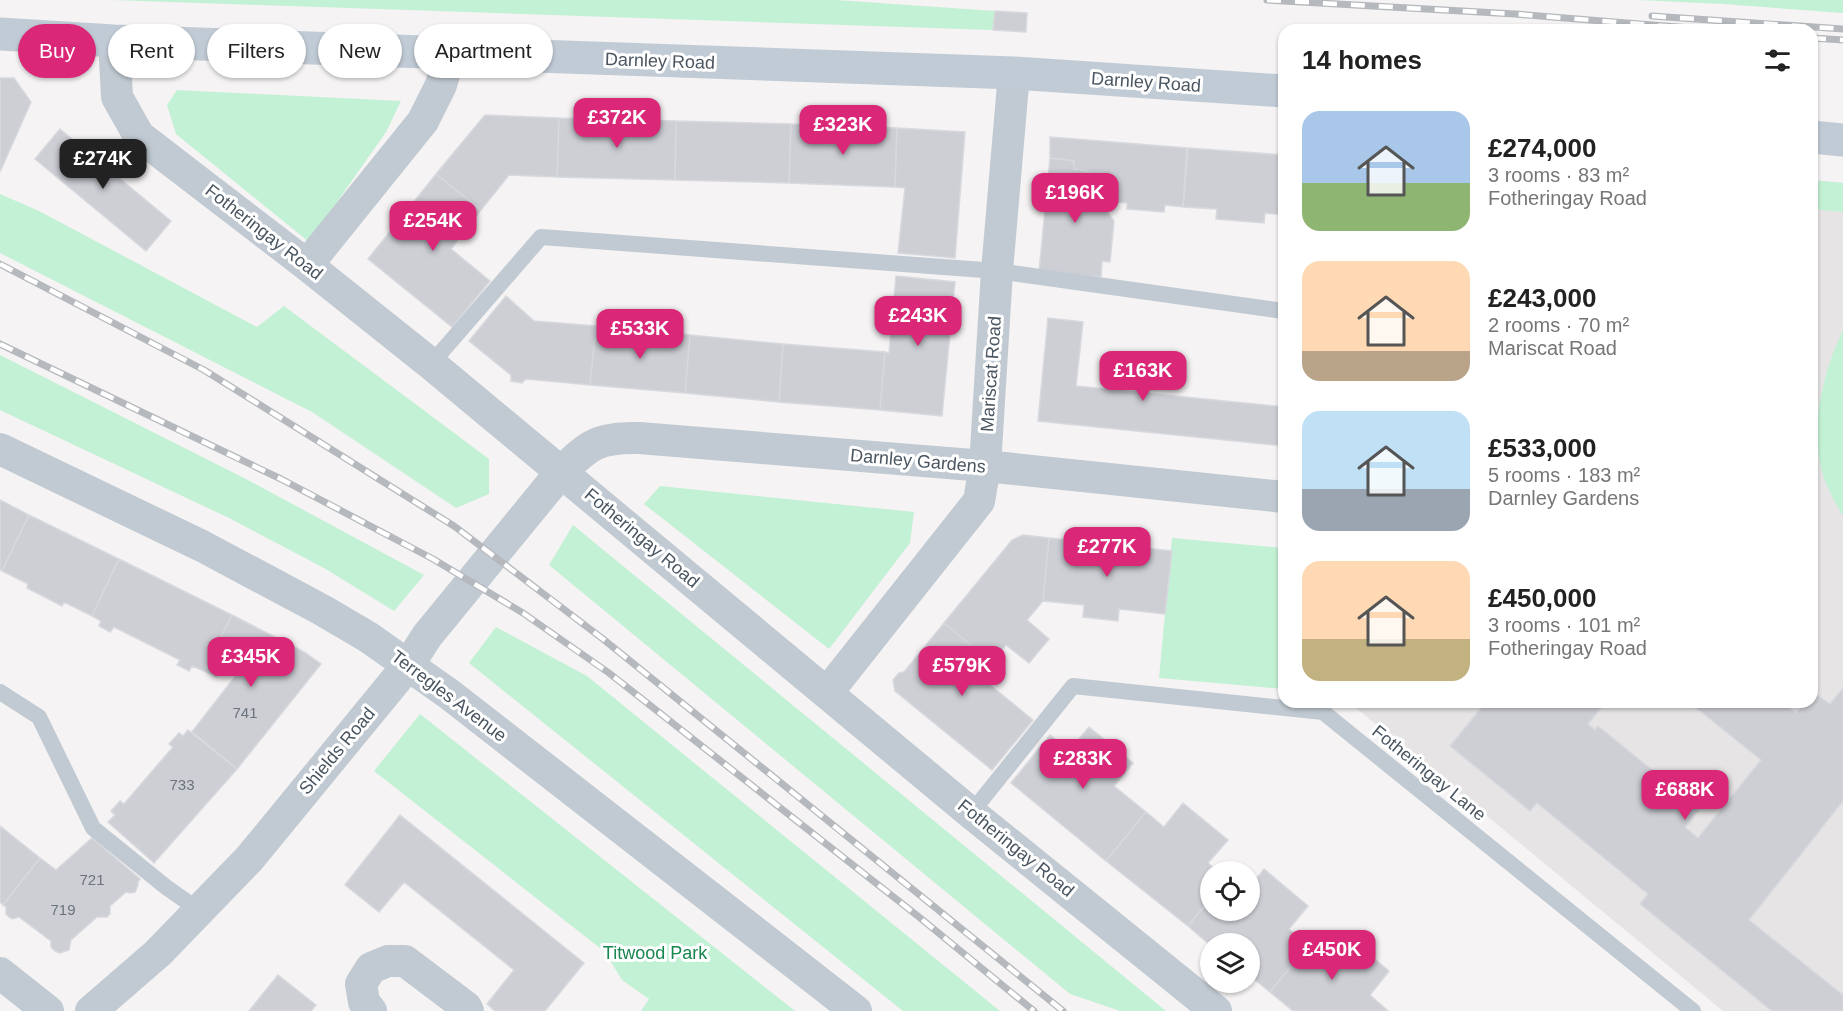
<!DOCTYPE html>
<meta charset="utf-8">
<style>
:root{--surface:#fff;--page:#f6f6f6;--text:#222;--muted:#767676;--accent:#db2777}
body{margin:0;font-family:Arial,sans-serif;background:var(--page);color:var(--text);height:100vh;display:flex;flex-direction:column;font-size:22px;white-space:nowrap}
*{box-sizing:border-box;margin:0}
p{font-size:20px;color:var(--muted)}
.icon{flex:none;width:33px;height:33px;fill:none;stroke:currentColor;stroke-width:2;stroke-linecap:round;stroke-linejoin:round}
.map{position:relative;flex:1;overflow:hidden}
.sheet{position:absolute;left:1278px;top:24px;width:540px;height:684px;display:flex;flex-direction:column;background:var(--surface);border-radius:18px;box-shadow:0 2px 4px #0004}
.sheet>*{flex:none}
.hud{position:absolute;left:18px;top:24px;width:570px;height:54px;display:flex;gap:12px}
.fabs{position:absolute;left:1200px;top:861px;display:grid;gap:12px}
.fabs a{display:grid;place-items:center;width:60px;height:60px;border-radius:50%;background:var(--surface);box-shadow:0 2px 4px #0004;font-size:30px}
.price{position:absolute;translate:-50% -51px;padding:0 14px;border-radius:12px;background:var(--accent);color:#fff;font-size:20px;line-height:39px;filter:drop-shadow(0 2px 3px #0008)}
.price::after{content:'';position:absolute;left:50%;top:36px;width:18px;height:14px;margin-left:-9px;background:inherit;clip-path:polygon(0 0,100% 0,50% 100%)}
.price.on{background:#222;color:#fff}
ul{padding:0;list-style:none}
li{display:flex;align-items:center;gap:18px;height:150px;padding:0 24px}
li span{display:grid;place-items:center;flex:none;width:168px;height:120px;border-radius:18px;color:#555}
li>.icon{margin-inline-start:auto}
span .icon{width:72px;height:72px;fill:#fffc;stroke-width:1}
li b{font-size:26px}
h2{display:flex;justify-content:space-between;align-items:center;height:72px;padding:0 24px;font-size:26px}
.tag{padding:0 21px;border-radius:27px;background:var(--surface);box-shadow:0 2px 4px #0004;font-size:21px;line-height:54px}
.tag.on{background:var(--accent);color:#fff}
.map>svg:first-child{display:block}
.education{fill:#e6e4e5}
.green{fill:#c3f1d5}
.building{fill:#cdcfd5;stroke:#d7d9de;stroke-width:1.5}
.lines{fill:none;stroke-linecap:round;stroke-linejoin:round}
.service{stroke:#c1cad2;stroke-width:16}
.minor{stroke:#c1cad2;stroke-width:32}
.secondary{stroke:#c1cbd6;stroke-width:33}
.rail-casing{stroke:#b5b8bd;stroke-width:7}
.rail{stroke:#fff;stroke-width:4.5;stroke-dasharray:14;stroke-linecap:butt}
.labels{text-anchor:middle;stroke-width:6;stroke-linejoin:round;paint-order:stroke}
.number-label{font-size:15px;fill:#6b747e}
.street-label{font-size:18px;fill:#4a5661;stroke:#fff}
.park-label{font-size:18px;fill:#17864f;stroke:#fff}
</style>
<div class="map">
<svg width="1843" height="1011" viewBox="0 0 1843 1011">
<rect width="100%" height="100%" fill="#f5f3f3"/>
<!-- education -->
<path class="education" d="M1812,180l31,3v828h-120l-374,-309h463z"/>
<!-- green -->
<path class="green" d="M112,0h724l159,11 -2,19z
M1639,0h204v13l-120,-9z
M177,90l224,11 -15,31 -77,110 -133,-108 -9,-29z
M1812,180l31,3v29l-31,-3z
M0,194l39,17 218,116 27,-21 205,153v35l-33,14 -144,-96 -312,-159z
M1843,330v186c-8,-13 -15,-26 -20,-41 -14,-47 0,-103 20,-145z
M0,355l246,124 178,96 -30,36 -70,-43 -95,-50 -229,-108z
M660,486l254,26 -4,31 -81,106 -185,-145z
M573,525l593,486h-46l-50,-17 -521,-429z
M1172,538l112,10v141l-125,-11z
M496,627l91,49 413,335h-97l-434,-348z
M420,714l375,297h-154l8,-12 -27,-19 -17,-28 -231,-181z"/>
<!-- building -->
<path class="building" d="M995,11l32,2 -1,19 -33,-2z
M0,78h14l17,24 -31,70z
M485,115l74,3 -2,59 -48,-2 -28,35 -45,-36z
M559,118l117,3 -1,59 -118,-3z
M676,121l115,3 -2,59 -114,-3z
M791,124l106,4 -2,59 -106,-4z
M897,128l68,4 -10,126 -57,-5 7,-65 -10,-1z
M60,129l111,92 -25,30 -111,-92z
M1050,137l137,11 -4,59 -18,-2 -1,7 -37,-3v-6l-10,-1 -3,-4 -5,4 -22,-24 1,-7 -14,-2v-8l-24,-3z
M1188,148l96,7v60l-19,-2 -1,10 -48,-4 1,-10 -34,-2z
M1050,158l24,3v8l14,2 -1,7 22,24 -3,2v6l8,11 -4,41 -8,-1 -1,16 -62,-5z
M436,174l45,36 -30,39 39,32 -38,46 -84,-68z
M896,276l59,6 -13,134 -62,-6 5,-58 4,1z
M506,296l28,25 62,5 -6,59 -64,-6 -4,4 -11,-2v-6l-42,-34z
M1048,318l35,4 -7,64 208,21v39l-246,-25z
M596,326l94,9 -5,58 -95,-8z
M690,335l93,9 -4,58 -94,-9z
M783,344l102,8 -5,58 -101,-8z
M0,500l29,15 -27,56 -2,-1z
M29,515l90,44 -27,57 -28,-14 -2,4 -35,-18 1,-4 -26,-13z
M1023,535l26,3 -6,63 -16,19 22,19 -20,24 -23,-18 -15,17 -47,-39 68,-83z
M1049,538l123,13 -7,63 -46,-5 -1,12 -35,-4 1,-12 -41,-4z
M119,559l113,56 -28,56 -12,-5 -3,5 -12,-6 3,-5 -66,-33 -4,5 -11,-6 2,-5 -9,-5z
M232,615l72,37 17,12 -84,105 -45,-37 45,-58 -13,-6 -2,6 -6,3 -12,-6z
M944,623l47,39 -12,14 54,44 -41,50 -97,-79 -2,-11 6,-7 5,-1z
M1843,688v113l-94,119 94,75v16h-71l-132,-107 8,-10 -111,-91 -7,8 -80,-65 36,-44h120l-18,22 7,6 3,-4 102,83 -15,18 13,11 63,-78 -72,-58h93l14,11 10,-11h6l2,-9 16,11z
M1089,727l44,36 -19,23 32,26 -40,49 -95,-78 39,-48 19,16z
M188,730l49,39 -83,94 -46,-41 7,-7 -4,-4 9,-10 4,3 49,-57 -4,-3 10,-11 4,3z
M1183,803l45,37 -20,23 10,9h-8v27l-22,27 -82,-65 40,-49 18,15z
M400,815l184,148 -39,48h-50l-8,-7 27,-34 -110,-88 -25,30 -34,-27z
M0,826l40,32 -37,47 -3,-3z
M92,838l48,41 -2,3v3l-3,7 -5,1 -4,-1 -16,14v8l-3,3h-10l-26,23 -2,10 -9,3 -5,-2 -4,-4v-6l-32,-24 -7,2 -3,-2 -3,-3v-7l-3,-2 37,-47 16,12z
M1264,869l44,37 -19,23 19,16 -38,47 -20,-16v-32l-40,1 -22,-19 22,-27v11h40v-23z
M1347,936l42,35 -19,24 18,16h-95l-23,-19 38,-47 19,16z
M278,975l38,30 -5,6h-62z"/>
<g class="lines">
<!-- service -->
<path class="service" d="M431,364l110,-127 456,34 287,40
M0,692l39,25 54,111 73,59 34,24
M971,813l102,-127 250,26 370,299"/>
<!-- minor -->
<path class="minor" d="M114,41l3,56 22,39 168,129 124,99 540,449 245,198
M307,265l116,-144 18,-36 9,-32
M0,449l202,97 120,64 46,27 81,57 407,317
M827,693l152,-192 6,-35 12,-195 17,-198
M0,973l48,38
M91,1011l67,-58 91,-94 160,-195 18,-28 135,-165c28,-27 37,-34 77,-33l346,28 299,31
M371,1011l-7,-9 -3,-18 10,-16 17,-7h17l61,46 2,4"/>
<!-- secondary -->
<path class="secondary" d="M0,34l114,7 900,32 270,18
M1812,137l31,3"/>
<!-- rail casing -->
<g class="rail-casing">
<path id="rail" d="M1267,0l248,14 200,16
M1652,16l191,13
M1812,38l31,2
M0,264l204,106 250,156 149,113 460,372
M0,344l281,135 152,80 90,54 86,60 310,244 115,94"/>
</g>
<!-- rail -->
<use href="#rail" class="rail"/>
</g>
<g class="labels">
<!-- number labels -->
<g class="number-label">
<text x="245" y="718">741</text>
<text x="182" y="790">733</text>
<text x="92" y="885">721</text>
<text x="63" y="915">719</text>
</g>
<!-- street labels -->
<g class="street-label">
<text transform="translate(660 61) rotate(2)" y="6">Darnley Road</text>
<text transform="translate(1146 82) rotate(4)" y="6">Darnley Road</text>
<text transform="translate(264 232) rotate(38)" y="6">Fotheringay Road</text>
<text transform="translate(991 374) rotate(-86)" y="6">Mariscat Road</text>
<text transform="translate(918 461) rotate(5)" y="6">Darnley Gardens</text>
<text transform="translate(642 538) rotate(40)" y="6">Fotheringay Road</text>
<text transform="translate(449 696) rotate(37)" y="6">Terregles Avenue</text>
<text transform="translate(337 751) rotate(-50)" y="6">Shields Road</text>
<text transform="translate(1429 773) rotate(39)" y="6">Fotheringay Lane</text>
<text transform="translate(1016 848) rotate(39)" y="6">Fotheringay Road</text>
</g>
<!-- park labels -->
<g class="park-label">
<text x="655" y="959">Titwood Park</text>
</g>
</g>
</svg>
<div class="fabs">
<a><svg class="icon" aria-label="locate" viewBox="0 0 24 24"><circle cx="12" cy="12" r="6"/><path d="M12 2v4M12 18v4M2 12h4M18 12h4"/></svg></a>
<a><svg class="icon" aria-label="layers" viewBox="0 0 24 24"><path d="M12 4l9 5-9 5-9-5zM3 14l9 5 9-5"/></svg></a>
</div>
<b class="price" style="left:617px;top:149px">£372K</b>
<b class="price" style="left:843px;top:156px">£323K</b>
<b class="price on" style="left:103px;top:190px">£274K</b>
<b class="price" style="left:1075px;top:224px">£196K</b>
<b class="price" style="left:433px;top:252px">£254K</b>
<b class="price" style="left:918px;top:347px">£243K</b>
<b class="price" style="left:640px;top:360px">£533K</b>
<b class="price" style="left:1143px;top:402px">£163K</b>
<b class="price" style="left:1107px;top:578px">£277K</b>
<b class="price" style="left:251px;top:688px">£345K</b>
<b class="price" style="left:962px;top:697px">£579K</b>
<b class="price" style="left:1083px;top:790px">£283K</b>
<b class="price" style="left:1685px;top:821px">£688K</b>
<b class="price" style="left:1332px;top:981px">£450K</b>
<div class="hud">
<a class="tag on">Buy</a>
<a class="tag">Rent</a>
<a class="tag">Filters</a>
<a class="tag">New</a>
<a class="tag">Apartment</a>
</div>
<section class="sheet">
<h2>14 homes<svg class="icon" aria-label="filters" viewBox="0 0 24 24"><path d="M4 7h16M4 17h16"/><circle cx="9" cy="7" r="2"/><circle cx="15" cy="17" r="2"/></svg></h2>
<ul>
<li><span style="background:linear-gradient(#a9c7e8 60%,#8fb573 0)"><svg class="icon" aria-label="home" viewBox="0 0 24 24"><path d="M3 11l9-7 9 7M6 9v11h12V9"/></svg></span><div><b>£274,000</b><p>3 rooms · 83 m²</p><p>Fotheringay Road</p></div></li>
<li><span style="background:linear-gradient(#ffd9b3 75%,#b9a48a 0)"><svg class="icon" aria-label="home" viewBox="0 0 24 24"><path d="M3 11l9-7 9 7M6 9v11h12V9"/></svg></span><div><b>£243,000</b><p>2 rooms · 70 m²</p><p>Mariscat Road</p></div></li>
<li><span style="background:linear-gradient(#bfe0f5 65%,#9aa5b1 0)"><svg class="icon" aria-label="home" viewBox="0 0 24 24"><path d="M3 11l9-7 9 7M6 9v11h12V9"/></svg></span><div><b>£533,000</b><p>5 rooms · 183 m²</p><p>Darnley Gardens</p></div></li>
<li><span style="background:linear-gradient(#ffd9b3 65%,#c2b280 0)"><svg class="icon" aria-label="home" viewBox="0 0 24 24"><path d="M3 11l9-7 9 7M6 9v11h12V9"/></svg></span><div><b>£450,000</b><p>3 rooms · 101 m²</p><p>Fotheringay Road</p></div></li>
</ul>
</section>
</div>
